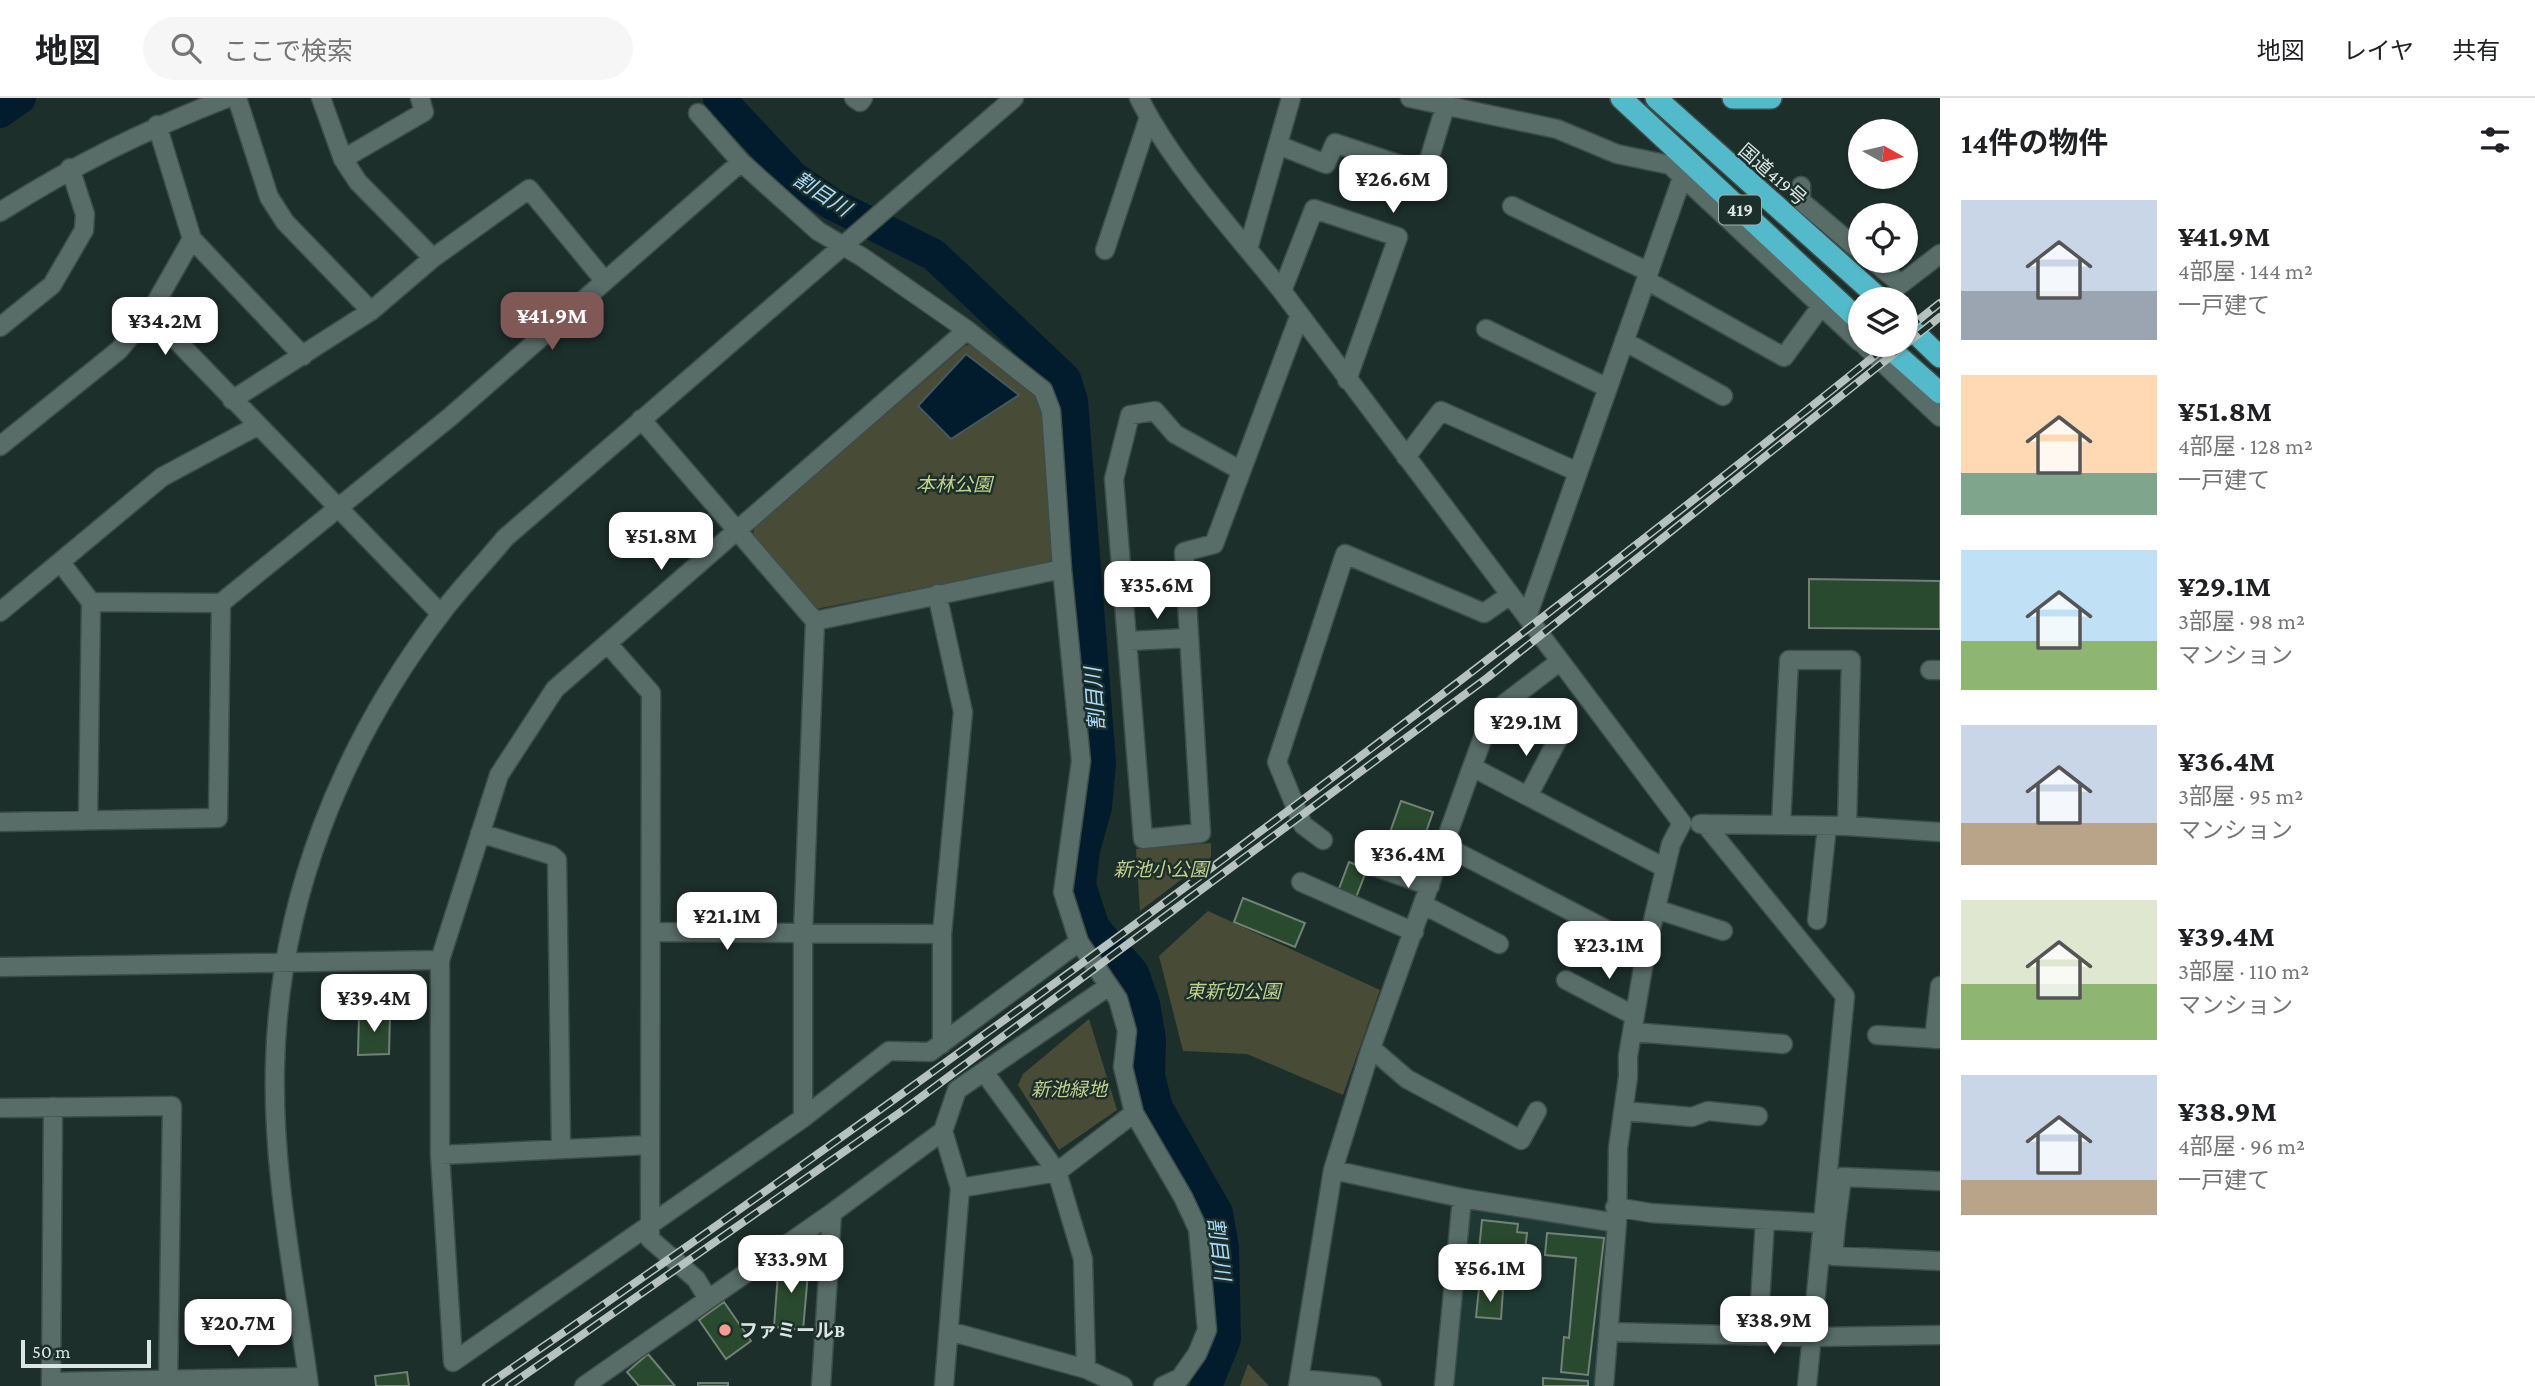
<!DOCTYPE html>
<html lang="ja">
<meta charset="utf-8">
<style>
:root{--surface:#fff;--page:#f6f6f6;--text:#202124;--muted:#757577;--line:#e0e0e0;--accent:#805856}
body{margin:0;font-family:"Crimson Pro","Noto Sans JP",serif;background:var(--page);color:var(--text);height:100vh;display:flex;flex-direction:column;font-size:26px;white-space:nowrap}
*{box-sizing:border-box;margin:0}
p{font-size:23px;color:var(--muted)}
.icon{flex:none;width:38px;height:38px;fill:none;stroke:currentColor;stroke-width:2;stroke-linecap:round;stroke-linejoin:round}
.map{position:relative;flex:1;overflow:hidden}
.side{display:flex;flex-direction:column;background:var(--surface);width:595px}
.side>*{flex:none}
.needle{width:46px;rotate:98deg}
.tools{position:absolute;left:1848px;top:21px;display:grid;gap:14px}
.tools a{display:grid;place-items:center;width:70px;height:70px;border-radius:50%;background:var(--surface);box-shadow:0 2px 5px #0004;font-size:35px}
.scale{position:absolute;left:21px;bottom:18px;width:130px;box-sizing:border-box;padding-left:7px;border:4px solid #dbe6e4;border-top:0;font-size:19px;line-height:24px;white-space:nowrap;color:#dbe6e4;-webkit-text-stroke:5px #1d2f2b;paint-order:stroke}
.price{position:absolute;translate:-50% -60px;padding:0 16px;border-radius:14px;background:#fff;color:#222;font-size:23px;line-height:46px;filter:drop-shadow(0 2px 4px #0008)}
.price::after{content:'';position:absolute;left:50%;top:42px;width:21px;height:16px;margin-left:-10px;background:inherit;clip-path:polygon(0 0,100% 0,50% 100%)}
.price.selected{background:var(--accent);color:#fff}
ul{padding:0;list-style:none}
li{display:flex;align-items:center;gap:21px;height:175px;padding:0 21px}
li span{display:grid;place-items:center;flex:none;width:196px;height:140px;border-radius:0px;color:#555}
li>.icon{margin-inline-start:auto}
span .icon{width:84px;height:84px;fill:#fffc;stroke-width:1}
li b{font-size:30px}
h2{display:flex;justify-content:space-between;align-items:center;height:84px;padding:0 21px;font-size:30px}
header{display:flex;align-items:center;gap:42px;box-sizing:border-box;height:98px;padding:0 35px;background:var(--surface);border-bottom:2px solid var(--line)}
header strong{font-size:33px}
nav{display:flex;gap:38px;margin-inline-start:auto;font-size:24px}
.search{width:490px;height:63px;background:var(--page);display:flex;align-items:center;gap:18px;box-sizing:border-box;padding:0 24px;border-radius:38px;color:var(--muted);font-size:26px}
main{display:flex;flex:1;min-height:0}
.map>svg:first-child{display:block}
.built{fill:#1e3933}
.green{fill:#484c36}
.water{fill:#021c2d;stroke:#435964;stroke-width:2}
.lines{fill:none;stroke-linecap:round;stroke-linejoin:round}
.river{stroke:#021c2d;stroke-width:32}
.building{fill:#2a4a2f;stroke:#738174;stroke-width:2}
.minor-casing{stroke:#3d4d49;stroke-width:21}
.highway-casing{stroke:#3d4d49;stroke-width:24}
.minor{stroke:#596d68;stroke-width:18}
.highway{stroke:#53bacb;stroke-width:21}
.rail-casing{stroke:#b5c2bf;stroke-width:8}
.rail{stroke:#1d2f2b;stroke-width:5;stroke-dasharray:16;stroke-linecap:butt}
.poi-dot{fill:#f59c93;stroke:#1d2f2b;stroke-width:2.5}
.labels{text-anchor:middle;stroke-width:5;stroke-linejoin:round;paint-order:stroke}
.shield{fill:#1d2f2b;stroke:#a2afac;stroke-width:2}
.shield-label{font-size:18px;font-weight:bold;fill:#dbe6e4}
.street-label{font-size:19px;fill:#dbe6e4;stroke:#1d2f2b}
.park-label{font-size:19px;font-style:italic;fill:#c3d18e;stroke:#1d2f2b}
.poi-label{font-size:19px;font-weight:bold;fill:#dbe6e4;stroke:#1d2f2b;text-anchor:start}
.water-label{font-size:21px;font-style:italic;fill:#a9d9fd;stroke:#1d2f2b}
</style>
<header>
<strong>地図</strong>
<div class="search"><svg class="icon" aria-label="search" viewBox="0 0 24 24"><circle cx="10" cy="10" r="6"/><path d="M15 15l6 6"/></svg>ここで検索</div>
<nav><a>地図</a><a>レイヤ</a><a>共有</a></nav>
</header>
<main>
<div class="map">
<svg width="1940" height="1288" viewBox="0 0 1940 1288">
<rect width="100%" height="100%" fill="#1d2f2b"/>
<!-- built -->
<path class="built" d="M1476,1108l129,20 4,6 -12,154h-145l17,-177z"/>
<!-- green -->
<path class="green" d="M972,246l63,51 7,11 13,147 -6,10 -233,46 -63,-73 1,-8 211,-182z
M1211,745v14l-71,54 -4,-62z
M1208,813l172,79 -37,105 -96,-41 -64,-3 -24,-95z
M1089,921l28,91 -58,40 -41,-65 5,-11z
M1248,1266l21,22h-29z"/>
<!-- water -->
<path class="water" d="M966,256l53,41 -68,44 -33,-33z"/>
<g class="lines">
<!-- river -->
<path class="river" d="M719,0l74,79 39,27 102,51 131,124 7,22 28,362 -4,44 -12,43 -4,35 14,43 39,45 11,31 6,35 -1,37 8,32 60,105 6,35 2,91 -19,47
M0,14l20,-14"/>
</g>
<!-- building -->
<path class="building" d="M1809,481l131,2v48l-131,-1z
M1401,703l32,11 -21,60 -32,-11z
M1349,764l18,7 -12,31 -18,-6z
M1243,800l62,25 -10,24 -61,-25z
M359,916h31l-1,40 -31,1z
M1482,1122l36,4 -1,8 10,1 -2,18h6l-1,7h5l-2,18 -4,-1 -1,7h-6l-1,7 -47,-5 3,-28h-6v-6h8z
M1547,1135l57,5 -16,137 -27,-3 3,-35 5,1 7,-80 -31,-3z
M779,1162l30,2 -6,68 -29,-3z
M1479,1190l24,2 -2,29 -25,-2z
M724,1204l27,39 -25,18 -27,-39z
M648,1256l27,32h-36l-12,-14z
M407,1274l2,14h-33l-1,-10z
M1543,1280l45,3v5h-45z
M698,1285h30v3h-30z"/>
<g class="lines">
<!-- minor casing -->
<g class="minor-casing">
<path id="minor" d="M237,0l32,99 16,25 86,89
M321,0l22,61 15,23 75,76
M854,0l6,4 3,-4
M1139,0c34,68 95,133 143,193l400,532
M1410,0l147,31 60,25 53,11 190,177
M698,15l43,49 77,69 44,26 105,73 76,60 8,21 11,158 19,192 -18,131 16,50 39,57 9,32 -4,36 11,46 49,84 15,32 9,101 -10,24 -17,24 -17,8
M157,27l35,114 111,117
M1278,47l48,19 9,-21 90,30 20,-66
M343,61l81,-47 -4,-14
M1801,88v15l59,50
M1512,108l137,66
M0,114c76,-48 143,-81 227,-114
M1248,151l43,-151
M1105,152l44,-133
M1873,163l28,23 39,-30
M1646,182l138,77 38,-52
M1282,193l32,-82 84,28 -51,143
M150,215l291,301
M0,229l52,-42 32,-55 1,-16 -15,-46
M1486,231l122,59
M967,232l-412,359 -56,86 -59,185v195l13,207 350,-244 86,-67 41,1 149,-110
M1624,243l99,55
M1864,247l76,72
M232,302l139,-89 62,-53 96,-69 75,91
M641,321l174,202 -12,312v185
M0,348l119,-96 31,-37 42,-74
M1406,359l35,-46 137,61
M1240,372l-65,-36 -20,-23 -25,4 -16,64 29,360 58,-6 -17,-281 30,-8 85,-227
M61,465l30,39 -3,218
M91,504l130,1
M0,514l162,-135 95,-51
M1527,519l156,-442
M815,523l247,-52
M1129,543l59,-3
M608,546l43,49 -1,546 46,40 11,18
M1930,572h10
M1472,669l193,101
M1528,698l30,-57
M0,724l218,-4 3,-215 229,-186 291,-255
M1700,726l147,2 93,6
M1705,726l140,172 -38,390
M1781,727l8,-165h62l-4,166
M480,735l71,22 6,5 4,289
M1323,742l-20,-15 -26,-63 68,-208 139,59 26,-18
M1445,748l201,104
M1373,768l57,20
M1301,784l113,50
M1424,807l75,39
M1656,811l67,22
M1817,822l10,-94
M651,834l291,2 21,-222 -26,-118
M0,869l440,-7
M1566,882l69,36
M1632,934l151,12
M1877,937l63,4
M1934,941l6,-53
M942,946v-110
M1371,950l36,31 114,61 16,-29
M984,974l73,100 26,87 3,110
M0,1010l172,-2 -4,280
M1624,1013l68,6 16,-6 50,5
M943,1033l14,-41 152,-104
M440,1057l209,-10
M1333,1072l129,28 155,25
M960,1090l97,-16 77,-59
M1615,1109l36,6 185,11 6,-47 98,4
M1836,1126l-3,32 107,5
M949,1233l137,38 37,17
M1608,1234l206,5 126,-2
M1758,1238l7,-116
M1300,1281l72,7
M51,1284l257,-5
M51,1288l2,-279
M309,1288c-14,-106 -37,-214 -34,-321 4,-165 66,-319 165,-450 20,-27 44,-51 65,-77l509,-440
M584,1288l248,-173 111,-82 17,57 -16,198
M821,1288l11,-173
M1298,1288l35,-216 38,-122 101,-281 16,-43 12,-17 59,-45
M1444,1288l18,-188
M1604,1288l13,-163 1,-75 10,-71v-21l18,-106 25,-106 11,-21"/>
</g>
<!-- highway casing -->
<g class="highway-casing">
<path id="highway" d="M1621,0l239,223
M1656,0l224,201
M1733,0h38
M1906,226l34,33
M1886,247l54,48"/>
</g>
<!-- minor -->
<use href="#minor" class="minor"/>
<!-- highway -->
<use href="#highway" class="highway"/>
<!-- rail casing -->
<g class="rail-casing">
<path id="rail" d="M1906,232l34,-27
M486,1288c480,-330 949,-676 1402,-1041
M509,1288l396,-277 582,-431 453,-361"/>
</g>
<!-- rail -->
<use href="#rail" class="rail"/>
</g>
<!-- markers -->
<circle class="poi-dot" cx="725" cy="1232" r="7"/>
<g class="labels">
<!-- shield labels -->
<rect class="shield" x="1719" y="97.5" width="42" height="29" rx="5"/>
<g class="shield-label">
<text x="1740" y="118">419</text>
</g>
<!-- street labels -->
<g class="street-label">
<text transform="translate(1773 76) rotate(41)" y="7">国道419号</text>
</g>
<!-- park labels -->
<g class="park-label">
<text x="954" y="393">本林公園</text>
<text x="1161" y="778">新池小公園</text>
<text x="1233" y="900">東新切公園</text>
<text x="1069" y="998">新池緑地</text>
</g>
<!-- poi labels -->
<g class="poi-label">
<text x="739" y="1239">ファミールB</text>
</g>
<!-- water labels -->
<g class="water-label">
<text transform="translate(822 96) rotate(33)" y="7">割目川</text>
<text transform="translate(1095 601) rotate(-94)" y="7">割目川</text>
<text transform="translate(1219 1151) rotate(83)" y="7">割目川</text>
</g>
</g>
</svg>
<div class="tools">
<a><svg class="needle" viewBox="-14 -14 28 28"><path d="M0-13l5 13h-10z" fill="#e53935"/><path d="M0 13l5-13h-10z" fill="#757577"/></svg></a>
<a><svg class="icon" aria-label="locate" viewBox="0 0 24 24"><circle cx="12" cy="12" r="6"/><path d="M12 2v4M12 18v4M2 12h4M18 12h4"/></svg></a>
<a><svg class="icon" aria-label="layers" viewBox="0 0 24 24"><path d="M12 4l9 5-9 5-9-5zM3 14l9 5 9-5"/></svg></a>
</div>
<div class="scale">50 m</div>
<b class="price" style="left:1393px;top:117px">¥26.6M</b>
<b class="price selected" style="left:552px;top:254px">¥41.9M</b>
<b class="price" style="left:165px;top:259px">¥34.2M</b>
<b class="price" style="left:661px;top:474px">¥51.8M</b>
<b class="price" style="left:1157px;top:523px">¥35.6M</b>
<b class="price" style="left:1526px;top:660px">¥29.1M</b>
<b class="price" style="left:1408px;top:792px">¥36.4M</b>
<b class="price" style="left:727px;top:854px">¥21.1M</b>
<b class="price" style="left:1609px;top:883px">¥23.1M</b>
<b class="price" style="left:374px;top:936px">¥39.4M</b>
<b class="price" style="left:791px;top:1197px">¥33.9M</b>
<b class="price" style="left:1490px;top:1206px">¥56.1M</b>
<b class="price" style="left:1774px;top:1258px">¥38.9M</b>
<b class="price" style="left:238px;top:1261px">¥20.7M</b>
</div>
<section class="side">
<h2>14件の物件<svg class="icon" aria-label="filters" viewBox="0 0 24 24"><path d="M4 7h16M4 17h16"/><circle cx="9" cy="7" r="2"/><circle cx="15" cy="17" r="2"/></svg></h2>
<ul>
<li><span style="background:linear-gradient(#c9d6e8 65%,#9aa5b1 0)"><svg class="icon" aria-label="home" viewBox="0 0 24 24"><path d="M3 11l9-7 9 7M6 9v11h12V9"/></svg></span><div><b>¥41.9M</b><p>4部屋 · 144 m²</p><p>一戸建て</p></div></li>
<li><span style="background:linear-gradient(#ffd9b3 70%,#7fa58c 0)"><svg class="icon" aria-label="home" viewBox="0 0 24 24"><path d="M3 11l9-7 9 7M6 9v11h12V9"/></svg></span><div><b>¥51.8M</b><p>4部屋 · 128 m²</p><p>一戸建て</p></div></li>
<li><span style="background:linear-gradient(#bfe0f5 65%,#8fb573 0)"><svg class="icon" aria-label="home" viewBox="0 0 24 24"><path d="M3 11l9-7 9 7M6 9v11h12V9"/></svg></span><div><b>¥29.1M</b><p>3部屋 · 98 m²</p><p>マンション</p></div></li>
<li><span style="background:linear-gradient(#c9d6e8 70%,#b9a48a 0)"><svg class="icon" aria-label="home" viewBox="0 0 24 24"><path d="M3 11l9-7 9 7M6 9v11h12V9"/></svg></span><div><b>¥36.4M</b><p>3部屋 · 95 m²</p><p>マンション</p></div></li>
<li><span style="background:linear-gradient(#dfe7d0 60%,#8fb573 0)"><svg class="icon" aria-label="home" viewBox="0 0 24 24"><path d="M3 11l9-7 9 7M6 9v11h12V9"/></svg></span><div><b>¥39.4M</b><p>3部屋 · 110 m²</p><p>マンション</p></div></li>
<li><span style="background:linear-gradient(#c9d6e8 75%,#b9a48a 0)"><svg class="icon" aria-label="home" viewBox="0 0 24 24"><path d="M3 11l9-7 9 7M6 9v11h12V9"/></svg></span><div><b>¥38.9M</b><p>4部屋 · 96 m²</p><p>一戸建て</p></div></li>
</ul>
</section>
</main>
